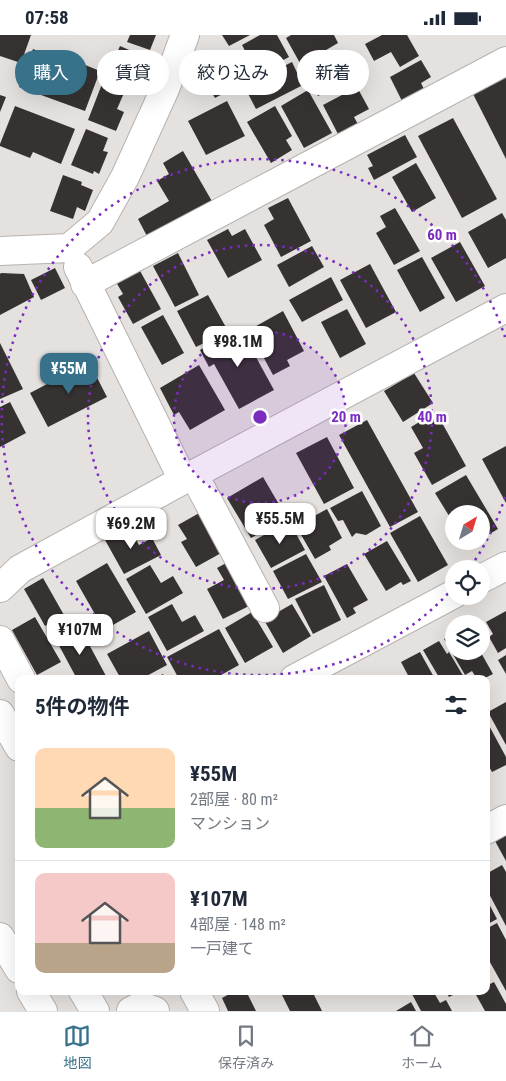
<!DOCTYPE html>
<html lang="ja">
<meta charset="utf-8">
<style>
:root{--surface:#fff;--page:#f2f2f3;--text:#1f2937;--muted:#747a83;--line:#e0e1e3;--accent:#37718a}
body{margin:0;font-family:"Roboto Condensed","Noto Sans JP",sans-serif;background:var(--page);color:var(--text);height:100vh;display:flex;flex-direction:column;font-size:19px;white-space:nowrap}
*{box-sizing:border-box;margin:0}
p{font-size:16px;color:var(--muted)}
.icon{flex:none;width:28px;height:28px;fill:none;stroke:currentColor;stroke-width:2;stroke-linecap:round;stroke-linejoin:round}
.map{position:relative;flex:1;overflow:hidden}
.sheet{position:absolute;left:15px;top:640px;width:475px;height:320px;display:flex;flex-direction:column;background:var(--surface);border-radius:10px;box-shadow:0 5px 20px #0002}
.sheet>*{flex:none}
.guide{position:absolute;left:15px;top:15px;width:476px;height:45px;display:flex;gap:10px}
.needle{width:32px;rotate:38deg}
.buttons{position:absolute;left:445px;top:470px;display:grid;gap:10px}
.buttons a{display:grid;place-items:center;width:45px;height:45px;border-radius:50%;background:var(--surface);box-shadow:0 5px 20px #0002;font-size:25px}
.price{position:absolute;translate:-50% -42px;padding:0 11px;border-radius:10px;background:#fff;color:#222;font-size:16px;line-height:32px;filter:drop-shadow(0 1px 2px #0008)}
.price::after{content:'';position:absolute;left:50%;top:30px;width:15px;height:11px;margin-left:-8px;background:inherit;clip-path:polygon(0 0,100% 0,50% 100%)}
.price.current{background:var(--accent);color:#fff}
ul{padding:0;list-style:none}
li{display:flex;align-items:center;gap:15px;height:125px;padding:0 20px}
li+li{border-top:1px solid var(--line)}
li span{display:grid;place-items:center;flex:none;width:140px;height:100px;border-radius:10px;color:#555}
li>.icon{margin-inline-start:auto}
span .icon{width:60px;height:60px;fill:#fffc;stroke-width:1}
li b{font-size:21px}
h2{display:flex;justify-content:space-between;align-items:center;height:60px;padding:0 20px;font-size:21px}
.tag{padding:0 18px;border-radius:22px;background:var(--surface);box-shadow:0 5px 20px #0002;font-size:18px;line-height:45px}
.tag.current{background:var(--accent);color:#fff}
.status{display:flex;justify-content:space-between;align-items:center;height:35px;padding:0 25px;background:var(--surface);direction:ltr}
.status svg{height:14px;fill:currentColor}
.menu{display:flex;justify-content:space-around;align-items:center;height:70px;border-top:1px solid var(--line);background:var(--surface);font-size:14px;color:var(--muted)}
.menu a{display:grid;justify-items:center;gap:2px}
.menu .current{color:var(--accent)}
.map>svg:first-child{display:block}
.building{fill:#363231}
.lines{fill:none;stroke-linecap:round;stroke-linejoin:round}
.minor-casing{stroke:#b7b3b0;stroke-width:30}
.minor{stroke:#fff;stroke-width:28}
.ring{fill:none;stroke:#7b2cbf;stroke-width:2.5;stroke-dasharray:2.5 5}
.centre{fill:#7b2cbf;stroke:#fff;stroke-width:2.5}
.ring-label{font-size:15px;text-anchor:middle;font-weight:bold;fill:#7b2cbf;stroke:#fff;stroke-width:5;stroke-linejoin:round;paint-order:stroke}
</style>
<div class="status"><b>07:58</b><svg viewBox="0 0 49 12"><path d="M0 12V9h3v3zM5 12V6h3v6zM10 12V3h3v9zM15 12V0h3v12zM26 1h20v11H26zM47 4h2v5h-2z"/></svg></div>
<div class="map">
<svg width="506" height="976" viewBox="0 0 506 976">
<rect width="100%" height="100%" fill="#e5e1de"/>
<!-- building -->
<path class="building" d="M0,0h31l-10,28 -21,-7z
M130,0h26l-6,15 -23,-8z
M222,0h28l-21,11z
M260,0h17l12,22 -32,17 -15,-29z
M291,0h43l4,8 -22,13v2l-15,7 -15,-27z
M382,0h25l12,21 -19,11 -9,-15 -17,9 -9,-17z
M120,11l30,13 -11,27 -31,-13z
M33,14l33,13 2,-4 32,13 -15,40 -66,-24z
M341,20l9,18 -17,9 2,5 -17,9 -12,-22z
M421,25l10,17 -10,6 3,6 -22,12 -12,-24z
M292,27l11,23 -47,24 -12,-23z
M217,36l11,20 -13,7 -11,-19z
M506,42v82l-33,-65z
M102,49l22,9 -7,16 7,3 -8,19 -28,-11z
M357,52l12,22 -15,8 5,9 -20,10 -16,-31z
M308,55l24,43 -28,15 -23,-42z
M0,60l6,2 -6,15z
M227,66l18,35 -39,19 -18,-34z
M15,71l60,23 -14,35 -28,-12 -3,6 -30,-12v-2z
M275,71l17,30 -6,4 6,10 -21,13 -24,-41z
M453,83l44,81 -35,19 -44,-82z
M86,94l22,9 -5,13 5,1 -9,22 -5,-3 -1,3 -22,-9z
M405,100l12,22 -43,23 -6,-12 5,-2 -6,-11z
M183,116l30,52 -64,37 -11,-21 31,-18 -12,-20 12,-7 -6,-11z
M416,128l20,35 -24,14 -20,-35z
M63,140l19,7 -1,3 12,5 -8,21 -8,-4 -4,12 -23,-8z
M288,163l23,43 -30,16 -17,-32 10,-6 -6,-11z
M395,173l25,43 -26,14 -18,-32 10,-6 -6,-11z
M502,178l4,7v38l-18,10 -20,-36z
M228,194l4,7 13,-7 17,31 -34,18 -21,-38z
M460,207l25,44 -29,16 -25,-44z
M312,211l12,21 -35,20 -12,-22z
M178,218l21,42 -24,12 -22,-41z
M422,222l23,41 -25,14 -23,-42z
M370,229l26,48 -30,16 -26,-48z
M55,233l10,20 -24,12 -10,-20z
M139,234l22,40 -28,15 -15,-27 5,-3 -7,-12z
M1,238l23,1 10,23 -34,18v-41z
M331,242l12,23 -41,22 -13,-22z
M208,260l20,36 -32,16 -19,-36z
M347,274l19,35 -26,14 -19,-36z
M283,276l21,40 -17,9 3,6 -17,9 -24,-45z
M163,280l21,38 -22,12 -21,-38z
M240,293l34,62 -35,19 -25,-45 -5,3 -9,-17z
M0,308l23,46 -23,10z
M89,327l18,35 -59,30 -18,-34z
M199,330l26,45 -35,20 -11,-18 -5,3 -14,-27z
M414,338l19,30 -30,19 -19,-31z
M10,367l16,31 -26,14v-40z
M436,377l30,54 -34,19 -18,-32 9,-5 -12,-21z
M367,385l51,92 -28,15 -51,-92z
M327,402l27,51 -30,16 -28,-51z
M506,411v57l-24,-44z
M466,440l32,54 -17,10v-25h-27v10l-19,-31z
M263,442l24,41 -36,20 -24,-40z
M362,456l19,35 -15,9 -10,-2 -4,4 -9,-17 -5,1 -8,-13z
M327,474l15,29 -13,8 2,4 -16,9 -19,-33z
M201,477l22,40 -27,15 -15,-25 6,-3 -9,-14z
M420,481l28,49 -30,17 -28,-49z
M289,486l16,29 -34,18 -16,-28z
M129,492l10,18 13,-7 9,17 -37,19 -19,-34z
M387,506l24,40 -8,4 -2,-3 -15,9 -22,-37z
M464,506h13l-10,6z
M306,519l16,28 -34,17 -15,-28z
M228,527l23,43 -28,14 -16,-30 17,-9 -7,-12z
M107,528l29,49 -32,18 -28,-49z
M347,529l21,36 -15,8 3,5 -9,5 -23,-42z
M150,530l11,18 12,-7 10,17 -37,21 -20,-35z
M43,543l21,37 -19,11 -21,-37z
M324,550l17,35 -28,14 -18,-35z
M172,569l10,18 13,-7 9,16 -37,20 -19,-34z
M292,569l19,32 -28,17 -19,-33z
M506,576v37l-8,5 -9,-16 4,-3 -7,-12z
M252,577l21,35 -28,16 -20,-35z
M35,582l26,45 -24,13 -25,-45z
M74,593l5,9 5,-2 22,41 -6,3h-23l-22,-41z
M219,594l20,36 -25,14h-35l-12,-22z
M149,596l18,34 -26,14h-20l-14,-25z
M454,599v17h26l13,23 -10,5h-6l-5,-8 -7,4 -21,-36z
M439,606l8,13 2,-2 16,27h-25l-17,-29z
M420,617l15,27h-25l-9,-17z
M506,620v19l-8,-14z
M163,639l3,5 6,-4 2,4h-21z
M506,667v43l-18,-33z
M486,685l20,37v8l-14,7 -6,-11z
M506,800v26l-11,-20z
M502,830l4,7v54l-20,-38v-14z
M486,863l11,21 -11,6z
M497,888l9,17v51l-20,-36v-26z
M494,947l12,22v7h-21l-10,-18 2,-2h9v-5z
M235,956h11l10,20h-28l-6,-13z
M280,956h32l10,20h-32z
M416,956h17l7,12 6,-3 6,11h-31l-9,-17z
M446,956h15l-12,6z
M411,967l5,9h-20z"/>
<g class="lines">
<!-- minor casing -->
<g class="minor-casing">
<path id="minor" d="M0,216l69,-3 31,-26 25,-45 40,-88 20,-54
M78,232l105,213
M85,249l421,-223
M194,440l71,133
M481,544l25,-13
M0,553l20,-19 163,-89 323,-172
M0,605l21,39
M294,644l160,-85
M0,679l19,33
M486,795l20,-11
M0,902l19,32
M31,956l12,20
M83,956l12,20
M194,956l11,20
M131,976l10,-5 14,5"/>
</g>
<!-- minor -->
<use href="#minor" class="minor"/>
</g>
<!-- distance rings -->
<circle cx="260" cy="382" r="86" fill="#7b2cbf" fill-opacity=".12"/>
<g class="ring">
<circle cx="260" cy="382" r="86"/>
<circle cx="260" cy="382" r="172"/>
<path d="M505 462A258 258 0 0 1 469 534M453 553A258 258 0 1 1 505 302"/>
</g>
<circle cx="260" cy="382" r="8" class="centre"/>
<g class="ring-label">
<text x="442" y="205">60 m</text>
<text x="346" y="387">20 m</text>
<text x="432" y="387">40 m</text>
</g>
</svg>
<div class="buttons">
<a><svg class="needle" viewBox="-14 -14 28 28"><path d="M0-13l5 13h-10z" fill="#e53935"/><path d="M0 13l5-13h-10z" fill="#747a83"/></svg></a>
<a><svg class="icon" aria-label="locate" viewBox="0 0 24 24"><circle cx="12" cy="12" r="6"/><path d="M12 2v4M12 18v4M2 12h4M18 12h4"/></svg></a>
<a><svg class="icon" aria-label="layers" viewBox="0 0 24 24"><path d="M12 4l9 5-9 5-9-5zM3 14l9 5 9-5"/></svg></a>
</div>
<b class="price" style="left:238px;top:333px">¥98.1M</b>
<b class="price current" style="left:69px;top:360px">¥55M</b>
<b class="price" style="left:280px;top:510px">¥55.5M</b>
<b class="price" style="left:131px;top:515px">¥69.2M</b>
<b class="price" style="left:80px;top:621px">¥107M</b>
<div class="guide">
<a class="tag current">購入</a>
<a class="tag">賃貸</a>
<a class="tag">絞り込み</a>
<a class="tag">新着</a>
</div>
<section class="sheet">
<h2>5件の物件<svg class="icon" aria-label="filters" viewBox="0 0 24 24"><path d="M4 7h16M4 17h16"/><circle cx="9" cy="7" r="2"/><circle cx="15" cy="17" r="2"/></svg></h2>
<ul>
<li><span style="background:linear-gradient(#ffd9b3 60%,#8fb573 0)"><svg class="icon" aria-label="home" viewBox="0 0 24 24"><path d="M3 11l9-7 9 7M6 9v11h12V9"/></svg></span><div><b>¥55M</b><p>2部屋 · 80 m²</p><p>マンション</p></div></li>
<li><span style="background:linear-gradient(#f6c9c9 70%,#b9a48a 0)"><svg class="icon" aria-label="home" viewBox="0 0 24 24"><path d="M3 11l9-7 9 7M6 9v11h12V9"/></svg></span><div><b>¥107M</b><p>4部屋 · 148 m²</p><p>一戸建て</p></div></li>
</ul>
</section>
</div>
<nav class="menu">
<a class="current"><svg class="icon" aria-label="map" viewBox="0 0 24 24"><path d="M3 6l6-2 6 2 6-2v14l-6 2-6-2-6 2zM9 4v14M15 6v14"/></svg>地図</a>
<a><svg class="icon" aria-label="saved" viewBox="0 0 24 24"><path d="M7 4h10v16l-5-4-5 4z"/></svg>保存済み</a>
<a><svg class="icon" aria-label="home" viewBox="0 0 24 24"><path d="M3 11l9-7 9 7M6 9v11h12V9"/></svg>ホーム</a>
</nav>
